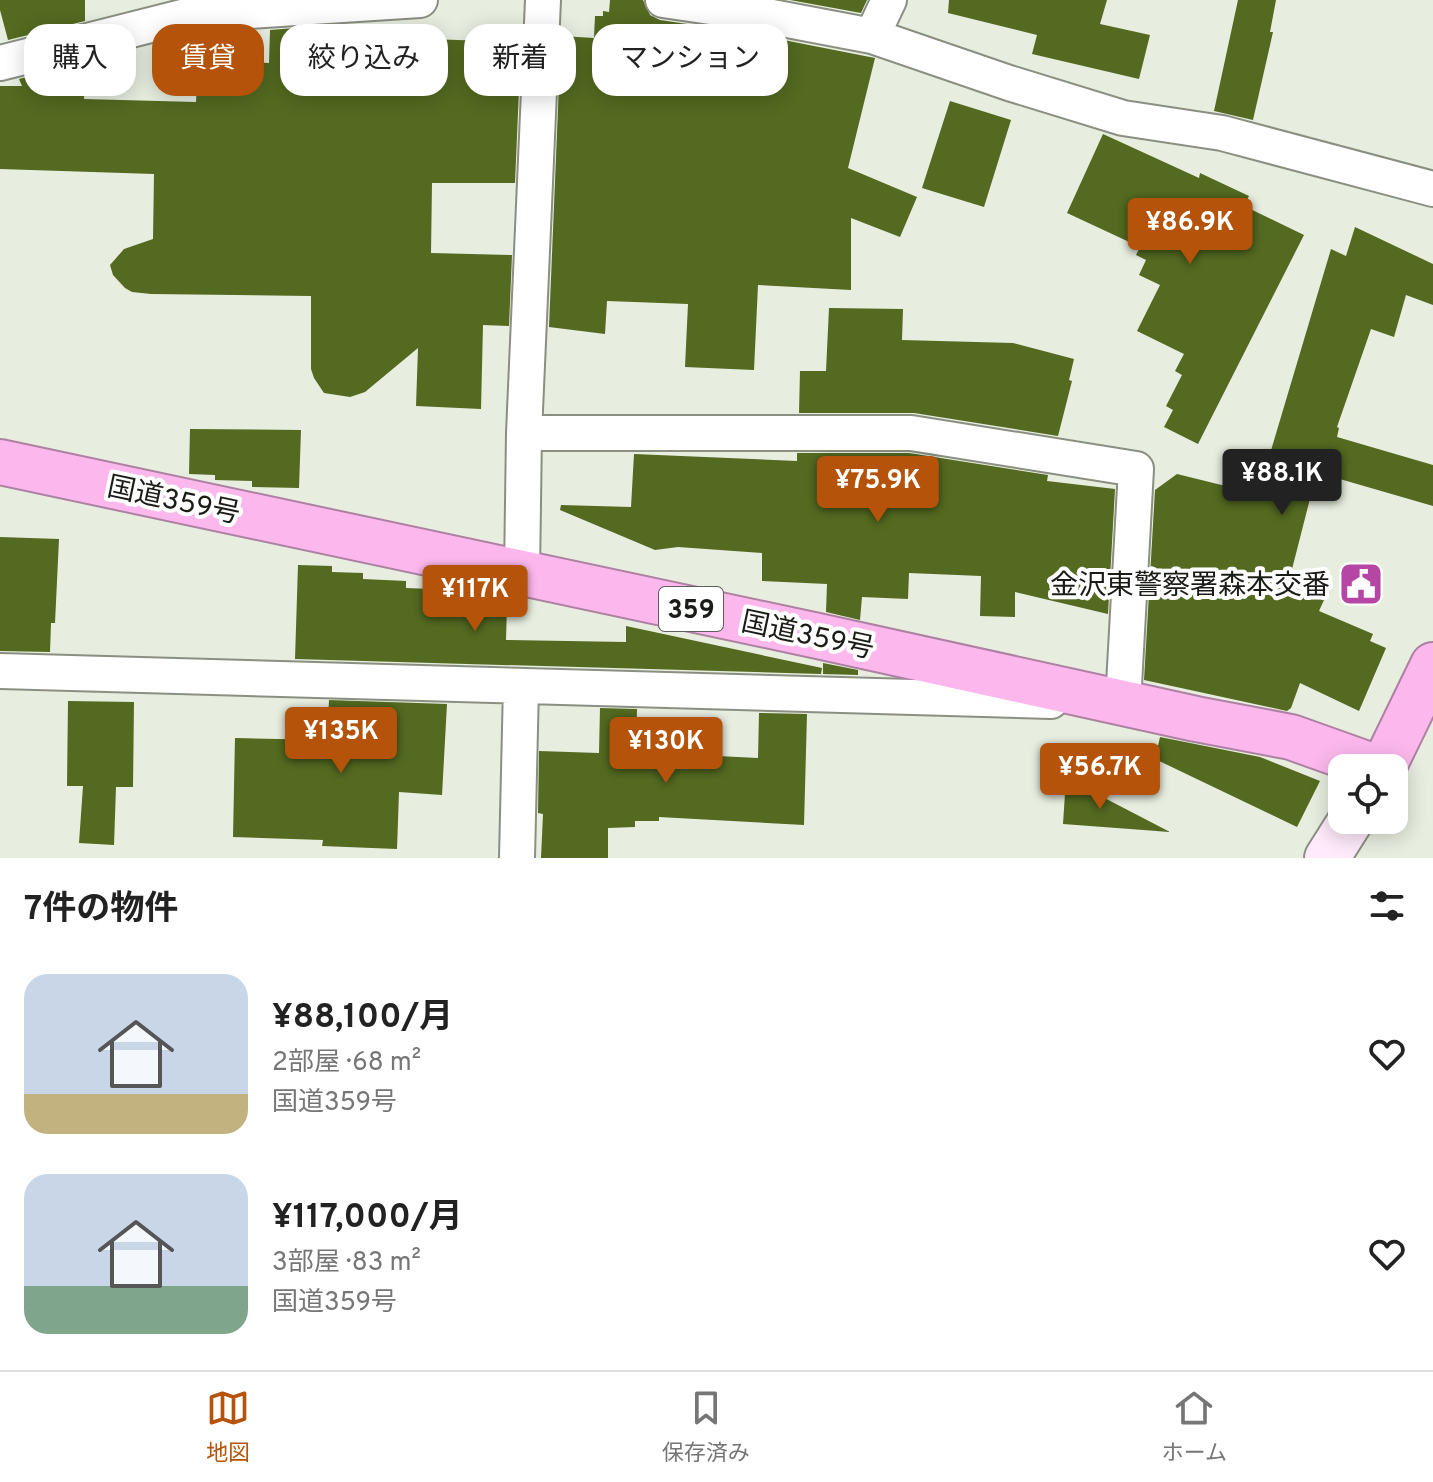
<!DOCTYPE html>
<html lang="ja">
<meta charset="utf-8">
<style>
:root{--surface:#fff;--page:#f6f6f6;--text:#222;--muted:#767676;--line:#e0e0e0;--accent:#b45309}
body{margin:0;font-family:Overpass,"Noto Sans JP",sans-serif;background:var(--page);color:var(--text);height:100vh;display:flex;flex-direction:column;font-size:30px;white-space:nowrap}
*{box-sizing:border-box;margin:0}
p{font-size:26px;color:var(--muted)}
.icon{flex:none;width:44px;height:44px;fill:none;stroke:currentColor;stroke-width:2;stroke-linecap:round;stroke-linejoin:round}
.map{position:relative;height:858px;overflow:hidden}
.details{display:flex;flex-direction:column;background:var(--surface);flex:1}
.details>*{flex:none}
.banner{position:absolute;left:24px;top:24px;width:800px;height:72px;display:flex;gap:16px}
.controls{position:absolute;left:1328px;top:754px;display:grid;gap:16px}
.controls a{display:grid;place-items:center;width:80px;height:80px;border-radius:16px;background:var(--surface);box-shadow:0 4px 20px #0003;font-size:40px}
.price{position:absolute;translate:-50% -68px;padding:0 18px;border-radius:8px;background:var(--accent);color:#fff;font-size:26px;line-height:52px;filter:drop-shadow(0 2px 4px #0008)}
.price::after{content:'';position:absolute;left:50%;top:48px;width:24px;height:18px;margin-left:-12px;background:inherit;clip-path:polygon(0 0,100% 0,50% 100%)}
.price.active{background:#222;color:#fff}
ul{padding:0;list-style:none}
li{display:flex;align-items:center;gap:24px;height:200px;padding:0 24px}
li span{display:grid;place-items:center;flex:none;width:224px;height:160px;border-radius:24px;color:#555}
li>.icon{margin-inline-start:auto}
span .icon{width:96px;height:96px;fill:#fffc;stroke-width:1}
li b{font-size:34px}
h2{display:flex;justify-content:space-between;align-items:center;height:96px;padding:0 24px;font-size:34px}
.pill{padding:0 28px;border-radius:24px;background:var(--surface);box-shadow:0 4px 20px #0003;font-size:28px;line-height:72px}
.pill.active{background:var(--accent);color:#fff}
.dock{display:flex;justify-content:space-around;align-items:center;height:112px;border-top:2px solid var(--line);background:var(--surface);font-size:22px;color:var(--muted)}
.dock a{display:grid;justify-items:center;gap:4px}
.dock .active{color:var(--accent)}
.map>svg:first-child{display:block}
.building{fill:#536a20}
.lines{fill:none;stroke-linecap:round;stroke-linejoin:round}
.street-casing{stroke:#8a8f82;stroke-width:38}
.secondary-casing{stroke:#8a8f82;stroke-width:48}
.highway-casing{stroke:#ad81a2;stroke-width:48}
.street{stroke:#fff;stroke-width:34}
.secondary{stroke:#feeafa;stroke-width:44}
.highway{stroke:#fcb8ed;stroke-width:44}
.labels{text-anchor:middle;stroke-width:8;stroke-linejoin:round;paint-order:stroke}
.shield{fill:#fff;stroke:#5f605d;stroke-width:2}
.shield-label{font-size:26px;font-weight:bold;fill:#1a1c17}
.street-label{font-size:28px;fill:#1a1c17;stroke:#fff}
.poi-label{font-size:28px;fill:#1a1c17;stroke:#fff;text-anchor:end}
</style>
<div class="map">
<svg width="1433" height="858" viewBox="0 0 1433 858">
<rect width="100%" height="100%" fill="#e7eddf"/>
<!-- building -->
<path class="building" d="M0,0h85v21l-77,19 -8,-30z
M610,0h33l7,15 10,5 88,13 127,25 -27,110 69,29 -17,40 -49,-19v72l-93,-5 -4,85 -69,-3 3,-63 -81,-3 -2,33 -56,-7 12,-291 33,2 1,-22h8v-5l6,1z
M790,0h77l-6,13z
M949,0h158l-7,24 50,11 -11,44 -107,-25 5,-19 -89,-22z
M1238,0h38l-6,32h3l-20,88 -39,-9z
M308,27v8l213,7 -6,141h-83l-1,70 81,2 -3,71 -26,-1 -2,84 -65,-3 2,-58 -53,44 -15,5 -26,-4 -10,-15 -3,-9v-73l-160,-2 -19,-2 -7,-4 -12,-13 -3,-10 14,-16 29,-10 1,-65 -154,-5v-83h22l-3,-7 66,-17 -1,37 112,3 2,-42 71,3 1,-33z
M950,101l61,19 -27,87 -62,-19z
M1103,134l96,44 1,-5 49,23 -5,10 60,29 -106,209 -34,-17 9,-17 -7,-4 16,-31 -7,-4 9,-17 -47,-23 23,-46 -21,-10 7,-15 -10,-5 4,-8 -73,-34z
M1355,227l78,37v41l-27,-10 -12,42 -23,-8 -34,98 2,1 -2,9 96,28v41l-107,-31 -2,7 -9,-3 -27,106 36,15 -5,11 54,23 -3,7 16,7 -27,63 -59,-28 -9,25 -4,3 -143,-31 11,-190 22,-16 81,20 73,-245 15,7z
M829,308l74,1 -1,31 111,3 61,16 -5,21 3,1 -14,55 -144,-23h-115l1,-42h26z
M190,429l111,1 -2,58 -47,-1v-6l-37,-1v-5l-26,-1z
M797,453h112l139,22 -1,6 68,8 -7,125 -93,-22v25l-35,-1 1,-40 -72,-3 -1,26 -46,-2 -2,23 -34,-8 1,-28 -65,-3v-28l-84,-6 -23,3 -95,-40 1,-5 70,2 3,-53 163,7z
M0,537l59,2 -4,84h-4l-1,29 -50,-1z
M298,565l34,1v6l31,1v6l43,2v7l26,1v5l29,1 46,10 -1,35 120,2v-16l196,42 -1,6 -526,-15z
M823,663l35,7v5l-35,-1z
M329,700l118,4 -5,91 -43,-3 -2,57 -75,-3 1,-6 -90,-3 2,-99 92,2z
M68,701l66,1 -1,85h-17l-2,58 -35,-2 4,-57h-16z
M600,708l37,1 -1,43 122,6 1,-45 48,1 -3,111 -145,-8v4h-24v6l-27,1v30h-67l2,-44 -5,-1 1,-62 60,2z
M1160,737l100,20 60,24 -23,46 -142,-68z
M1066,778l104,54 -107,-8z"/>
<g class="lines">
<!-- street casing -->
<g class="street-casing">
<path id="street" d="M663,0l88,13 121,23 137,47 114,35 99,15 211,56
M872,36l17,-36
M0,63l190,-48 230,-15
M524,433l19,-433
M522,573l2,-140h387l225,36 -13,234 -23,-1
M0,671l1051,30
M517,858l4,-172"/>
</g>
<!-- secondary casing -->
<g class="secondary-casing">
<path id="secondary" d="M1327,858l24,-38"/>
</g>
<!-- highway casing -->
<g class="highway-casing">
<path id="highway" d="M0,462l818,174 378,83 95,18 87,31
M1383,768l50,-103"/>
</g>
<!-- street -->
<use href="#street" class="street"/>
<!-- secondary -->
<use href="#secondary" class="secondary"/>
<!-- highway -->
<use href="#highway" class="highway"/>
</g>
<!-- icons -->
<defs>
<g id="civic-square" transform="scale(2.3)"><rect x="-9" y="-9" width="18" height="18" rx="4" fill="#b546a3" stroke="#fff"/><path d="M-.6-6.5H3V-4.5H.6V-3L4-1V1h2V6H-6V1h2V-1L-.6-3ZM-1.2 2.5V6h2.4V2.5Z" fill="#fff"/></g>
</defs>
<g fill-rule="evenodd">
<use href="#civic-square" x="1361" y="584"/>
</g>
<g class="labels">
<!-- shield labels -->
<rect class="shield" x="659" y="587" width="64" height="44" rx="6"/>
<g class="shield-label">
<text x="691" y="618">359</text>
</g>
<!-- street labels -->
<g class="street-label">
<text transform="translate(174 499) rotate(12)" y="10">国道359号</text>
<text transform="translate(808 634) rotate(12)" y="10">国道359号</text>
</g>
<!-- poi labels -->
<g class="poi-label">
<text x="1330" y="594">金沢東警察署森本交番</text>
</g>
</g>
</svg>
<div class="controls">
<a><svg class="icon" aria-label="locate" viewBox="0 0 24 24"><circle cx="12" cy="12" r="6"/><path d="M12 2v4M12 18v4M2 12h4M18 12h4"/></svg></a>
</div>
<b class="price" style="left:1190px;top:266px">¥86.9K</b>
<b class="price active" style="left:1282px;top:517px">¥88.1K</b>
<b class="price" style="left:878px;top:524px">¥75.9K</b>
<b class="price" style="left:475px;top:633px">¥117K</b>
<b class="price" style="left:341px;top:775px">¥135K</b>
<b class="price" style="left:666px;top:785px">¥130K</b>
<b class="price" style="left:1100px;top:811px">¥56.7K</b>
<div class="banner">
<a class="pill">購入</a>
<a class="pill active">賃貸</a>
<a class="pill">絞り込み</a>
<a class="pill">新着</a>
<a class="pill">マンション</a>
</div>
</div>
<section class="details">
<h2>7件の物件<svg class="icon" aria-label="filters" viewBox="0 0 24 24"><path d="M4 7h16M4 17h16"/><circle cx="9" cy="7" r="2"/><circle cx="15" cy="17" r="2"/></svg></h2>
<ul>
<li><span style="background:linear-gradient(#c9d6e8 75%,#c2b280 0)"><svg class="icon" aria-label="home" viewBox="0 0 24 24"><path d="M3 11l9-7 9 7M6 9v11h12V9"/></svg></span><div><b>¥88,100/月</b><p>2部屋 · 68 m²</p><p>国道359号</p></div><svg class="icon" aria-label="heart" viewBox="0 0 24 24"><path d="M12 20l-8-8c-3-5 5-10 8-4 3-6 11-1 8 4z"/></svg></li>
<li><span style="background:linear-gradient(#c9d6e8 70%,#7fa58c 0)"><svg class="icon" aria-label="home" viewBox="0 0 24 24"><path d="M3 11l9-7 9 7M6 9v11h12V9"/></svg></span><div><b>¥117,000/月</b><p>3部屋 · 83 m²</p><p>国道359号</p></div><svg class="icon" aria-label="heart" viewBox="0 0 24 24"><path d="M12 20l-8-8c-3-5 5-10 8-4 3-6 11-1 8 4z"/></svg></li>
</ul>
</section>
<nav class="dock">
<a class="active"><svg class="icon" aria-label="map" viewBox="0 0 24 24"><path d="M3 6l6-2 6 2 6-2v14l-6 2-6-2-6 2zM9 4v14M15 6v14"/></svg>地図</a>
<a><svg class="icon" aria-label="saved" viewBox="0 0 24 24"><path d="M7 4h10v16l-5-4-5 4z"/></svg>保存済み</a>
<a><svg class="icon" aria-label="home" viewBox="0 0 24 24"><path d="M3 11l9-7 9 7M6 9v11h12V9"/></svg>ホーム</a>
</nav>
